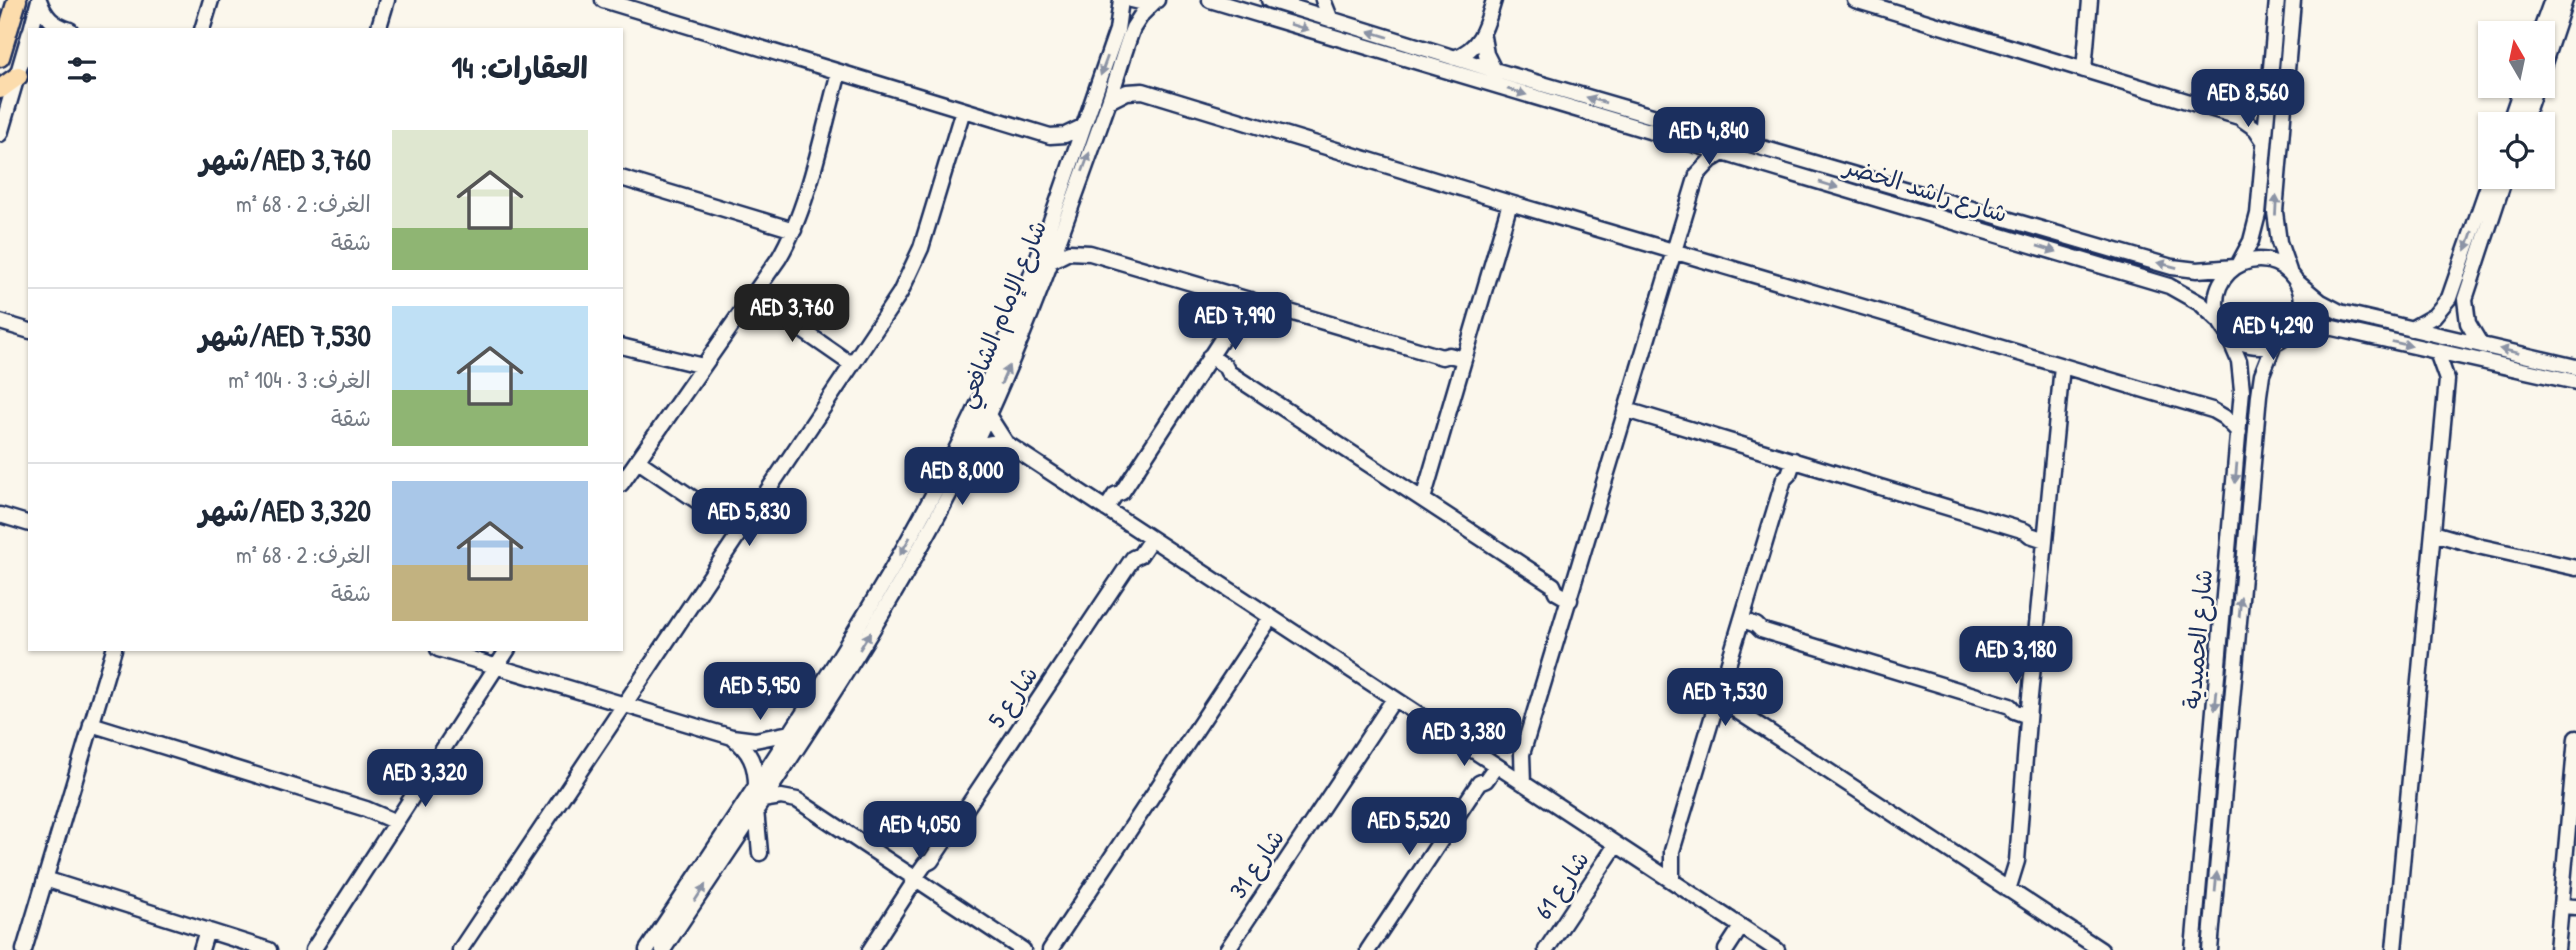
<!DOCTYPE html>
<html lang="ar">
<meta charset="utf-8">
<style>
:root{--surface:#fff;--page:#f6f6f7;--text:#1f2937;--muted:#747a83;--line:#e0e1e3;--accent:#1b2f5e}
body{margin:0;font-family:"Patrick Hand","Playpen Sans Arabic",sans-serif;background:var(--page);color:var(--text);direction:rtl;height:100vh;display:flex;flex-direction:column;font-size:26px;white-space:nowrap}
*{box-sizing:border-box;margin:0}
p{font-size:23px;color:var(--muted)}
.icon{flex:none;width:38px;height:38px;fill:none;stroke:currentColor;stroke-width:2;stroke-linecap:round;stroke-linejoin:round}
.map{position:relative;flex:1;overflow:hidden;direction:ltr}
.details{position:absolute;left:28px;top:28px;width:595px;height:623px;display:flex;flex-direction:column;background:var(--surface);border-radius:0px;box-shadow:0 2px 5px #0004;direction:rtl}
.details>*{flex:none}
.needle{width:46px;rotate:351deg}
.tools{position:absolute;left:2478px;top:21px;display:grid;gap:14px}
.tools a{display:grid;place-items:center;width:77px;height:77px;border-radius:0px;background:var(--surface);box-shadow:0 2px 5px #0004;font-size:35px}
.price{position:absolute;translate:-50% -60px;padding:0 16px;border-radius:14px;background:var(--accent);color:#fff;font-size:23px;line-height:46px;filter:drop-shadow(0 2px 4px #0008)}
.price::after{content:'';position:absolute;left:50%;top:42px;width:21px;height:16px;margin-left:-10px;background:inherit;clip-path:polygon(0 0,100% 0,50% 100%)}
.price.active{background:#222;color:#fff}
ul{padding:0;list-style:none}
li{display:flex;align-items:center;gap:21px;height:175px;padding:0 35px}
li+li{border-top:2px solid var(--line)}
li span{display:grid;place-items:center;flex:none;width:196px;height:140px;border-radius:0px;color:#555}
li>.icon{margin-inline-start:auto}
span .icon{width:84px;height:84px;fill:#fffc;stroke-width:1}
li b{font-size:30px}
h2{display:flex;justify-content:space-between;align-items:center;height:84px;padding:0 35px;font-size:30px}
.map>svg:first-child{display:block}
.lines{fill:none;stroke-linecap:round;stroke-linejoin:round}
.minor-casing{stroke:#1b2f5e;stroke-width:19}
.major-casing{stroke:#1b2f5e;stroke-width:23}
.minor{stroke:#fbf7ec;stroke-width:14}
.major{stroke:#fcdcac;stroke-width:18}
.oneway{fill:#8b93a5}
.labels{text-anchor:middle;stroke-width:5;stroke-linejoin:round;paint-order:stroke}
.street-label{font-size:24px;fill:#1b2f5e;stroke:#fbf7ec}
</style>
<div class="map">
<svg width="2576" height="950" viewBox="0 0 2576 950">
<rect width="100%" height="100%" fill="#fbf7ec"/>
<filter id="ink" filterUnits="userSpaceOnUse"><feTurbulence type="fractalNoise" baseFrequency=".0143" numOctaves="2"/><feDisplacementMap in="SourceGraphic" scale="14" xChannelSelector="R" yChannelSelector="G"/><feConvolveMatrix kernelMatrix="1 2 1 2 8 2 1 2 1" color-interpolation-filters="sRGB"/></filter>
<g filter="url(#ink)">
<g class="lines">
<!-- minor casing -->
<g class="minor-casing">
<path id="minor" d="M39,0c6,17 14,25 31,30
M603,0l447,136 15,-1 17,-8
M1131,0l13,3 13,-3
M1210,0l959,286 32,18 17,16
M1269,0l225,70 678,197 25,3 38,-3
M1323,0l8,20
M1855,0l384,117 17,12 8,12
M31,30l8,-30
M202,30l9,-30
M378,30l9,-30
M2540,33l12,-33
M1483,37l3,17 8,16
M1454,58c28,-10 32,-32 40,-58
M2543,66l22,-66
M2084,70l6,-70
M1109,101l18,-9 16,-1 367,112 702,207 12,7 15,15
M2509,124l13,-38
M2523,124l13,-38
M0,134l30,-102
M621,178l173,52
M2216 303a43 43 0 1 1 86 0a43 43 0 1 1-86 0Z
M1051,261l18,-9 21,1 352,104 7,-2 15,4
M2238,265l13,-24 7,-27 19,-214
M2289,271l-10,-29 -4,-30 18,-212
M2296,281l25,21 19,10 236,55
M753,296l98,68
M0,322l30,9
M2411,329l23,-13 15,-18 42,-121
M2288,336l26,-8h19l243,54
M2481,345l-13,-22 -3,-24 40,-122
M621,346l82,20
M1210,356l15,10 3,6 325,213 3,7 14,8
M1627,410l398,121 5,4 15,5
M988,415l18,28 771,507
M972,447l19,-4h15
M638,461l102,69
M621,484l158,-226c30,-51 44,-128 60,-186
M1423,499l87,-296
M1106,509l9,-14 7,-3 113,-173 6,-3 10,-16
M0,515l30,9
M2433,533l49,14 94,21
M1743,620l13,5 5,5 249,76 4,5 14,5
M438,649l294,88 23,3 35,-7
M1719,696l14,9 4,6 364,239
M91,724l275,85 30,13
M733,738c17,13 23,27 23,47
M1523,783l-1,-29 175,-579 14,-15 12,-7
M762,800l19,-3 16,3 226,150
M756,810l4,43
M915,878l10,-14 6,-3 202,-303 7,-3 11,-16
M45,879l224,71
M1672,881v-30l112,-372 5,-5 5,-14
M2008,890l9,-29 12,-154 33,-341
M2561,906l15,1
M24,950l90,-301
M201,950l6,-20
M313,950l195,-301
M460,950l440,-657 21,-45 42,-138
M647,950c115,-174 236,-345 325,-533 59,-125 99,-257 145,-387l4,-30
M663,950c108,-164 224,-326 310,-503 54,-113 95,-231 137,-349 8,-23 14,-47 23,-70l9,-14 12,-12
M870,950l46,-71
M1050,950l221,-333
M1227,950l167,-251
M1368,950l111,-167 7,-3 10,-14
M1546,950l70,-105
M1726,950l15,-23
M2193,950l49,-560 -3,-29 -11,-26
M2210,950l49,-555 3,-21 12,-30
M2394,950l53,-570 -10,-28
M2557,950l19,-212"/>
</g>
<!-- major casing -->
<g class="major-casing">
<path id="major" d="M0,57l17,-57
M0,89l18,-13"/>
</g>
<!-- minor -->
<use href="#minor" class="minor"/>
<!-- major -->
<use href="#major" class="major"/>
</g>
<!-- one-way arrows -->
<defs><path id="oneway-solid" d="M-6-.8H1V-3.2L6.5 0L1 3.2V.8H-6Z" transform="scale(1.75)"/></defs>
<g class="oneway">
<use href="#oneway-solid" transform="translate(1299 27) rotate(17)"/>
<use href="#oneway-solid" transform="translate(1378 34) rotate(-163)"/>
<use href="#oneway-solid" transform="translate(1104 66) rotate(110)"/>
<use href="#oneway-solid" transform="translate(1517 92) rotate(17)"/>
<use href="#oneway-solid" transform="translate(1596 100) rotate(-164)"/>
<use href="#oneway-solid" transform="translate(1086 162) rotate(-70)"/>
<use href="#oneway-solid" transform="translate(1829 185) rotate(17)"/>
<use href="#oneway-solid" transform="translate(2276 205) rotate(-87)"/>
<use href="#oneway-solid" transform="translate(2469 241) rotate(109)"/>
<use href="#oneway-solid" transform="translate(2047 249) rotate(17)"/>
<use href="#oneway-solid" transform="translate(2167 265) rotate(-166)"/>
<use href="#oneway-solid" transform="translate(2402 344) rotate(13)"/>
<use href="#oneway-solid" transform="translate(2509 351) rotate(-167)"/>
<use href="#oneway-solid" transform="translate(1005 375) rotate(-66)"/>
<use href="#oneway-solid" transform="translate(2236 473) rotate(95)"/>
<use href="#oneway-solid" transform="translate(905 546) rotate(119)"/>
<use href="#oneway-solid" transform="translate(2240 607) rotate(-85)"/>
<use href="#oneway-solid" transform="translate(865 641) rotate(-58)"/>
<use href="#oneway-solid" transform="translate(2216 700) rotate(95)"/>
<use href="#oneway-solid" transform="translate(2216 882) rotate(-85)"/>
<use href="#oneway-solid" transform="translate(700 893) rotate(-57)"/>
</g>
</g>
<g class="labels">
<!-- street labels -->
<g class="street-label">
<text transform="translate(1926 190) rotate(17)" y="8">شارع راشد الخضر</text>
<text transform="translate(1002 314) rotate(-68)" y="8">شارع الإمام الشافعي</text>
<text transform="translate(2198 639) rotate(-85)" y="8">شارع الحميدية</text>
<text transform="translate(1013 697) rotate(-56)" y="8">شارع 5</text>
<text transform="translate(1257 864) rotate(-56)" y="8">شارع 31</text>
<text transform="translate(1562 885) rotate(-56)" y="8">شارع 61</text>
</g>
</g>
</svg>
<div class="tools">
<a><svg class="needle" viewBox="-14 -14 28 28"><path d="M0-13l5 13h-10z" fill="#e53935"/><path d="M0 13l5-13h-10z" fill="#747a83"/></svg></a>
<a><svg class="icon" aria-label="locate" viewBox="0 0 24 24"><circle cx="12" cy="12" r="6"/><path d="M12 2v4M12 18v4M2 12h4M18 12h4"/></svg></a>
</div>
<b class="price" style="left:2248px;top:129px">AED 8,560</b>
<b class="price" style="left:1709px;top:167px">AED 4,840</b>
<b class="price active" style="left:792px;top:344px">AED 3,760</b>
<b class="price" style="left:1235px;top:352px">AED 7,990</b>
<b class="price" style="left:2273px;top:362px">AED 4,290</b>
<b class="price" style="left:962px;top:507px">AED 8,000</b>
<b class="price" style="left:749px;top:548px">AED 5,830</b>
<b class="price" style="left:2016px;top:686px">AED 3,180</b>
<b class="price" style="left:760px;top:722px">AED 5,950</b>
<b class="price" style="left:1725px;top:728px">AED 7,530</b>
<b class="price" style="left:1464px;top:768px">AED 3,380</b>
<b class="price" style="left:425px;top:809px">AED 3,320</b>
<b class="price" style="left:1409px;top:857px">AED 5,520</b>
<b class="price" style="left:920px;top:861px">AED 4,050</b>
<section class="details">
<h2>العقارات: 14<svg class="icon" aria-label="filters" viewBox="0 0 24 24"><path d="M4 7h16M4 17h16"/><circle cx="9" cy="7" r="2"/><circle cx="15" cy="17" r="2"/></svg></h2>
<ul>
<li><span style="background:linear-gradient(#dfe7d0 70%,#8fb573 0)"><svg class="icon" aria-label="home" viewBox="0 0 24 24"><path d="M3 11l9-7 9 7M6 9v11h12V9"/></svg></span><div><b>AED 3,760/شهر</b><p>الغرف: 2 · 68 m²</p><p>شقة</p></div></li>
<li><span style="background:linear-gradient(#bfe0f5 60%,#8fb573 0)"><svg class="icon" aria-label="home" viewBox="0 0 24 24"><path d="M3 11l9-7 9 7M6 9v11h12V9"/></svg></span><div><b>AED 7,530/شهر</b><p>الغرف: 3 · 104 m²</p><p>شقة</p></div></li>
<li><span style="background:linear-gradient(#a9c7e8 60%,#c2b280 0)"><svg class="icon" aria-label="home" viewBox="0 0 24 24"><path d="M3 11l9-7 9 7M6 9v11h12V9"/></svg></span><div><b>AED 3,320/شهر</b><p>الغرف: 2 · 68 m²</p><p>شقة</p></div></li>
</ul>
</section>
</div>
